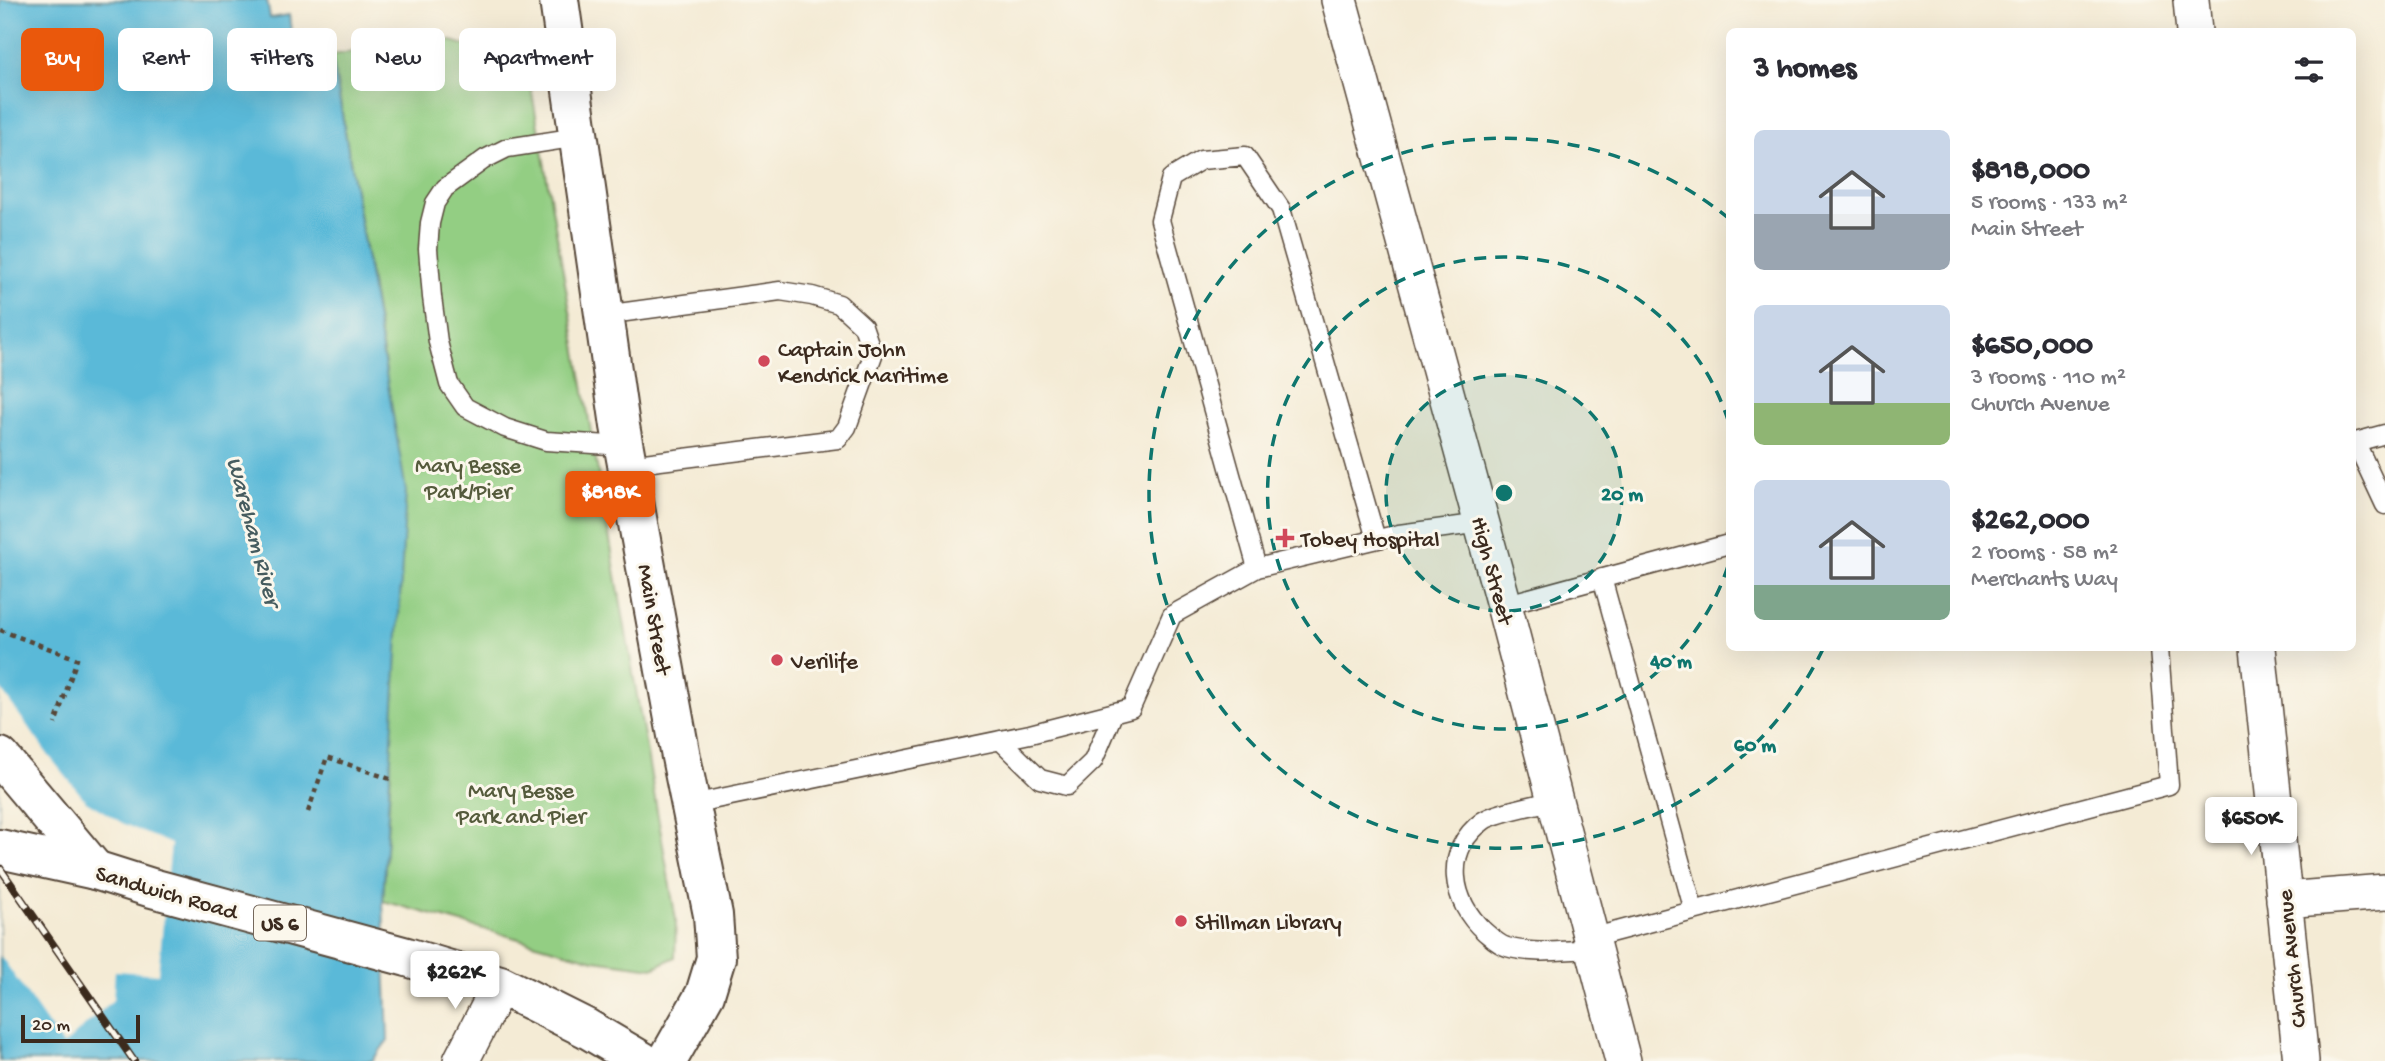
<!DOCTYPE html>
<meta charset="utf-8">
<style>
:root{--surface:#fff;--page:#f2f2f3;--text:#2b2b33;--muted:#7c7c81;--accent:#ea580c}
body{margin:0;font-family:"Gochi Hand",sans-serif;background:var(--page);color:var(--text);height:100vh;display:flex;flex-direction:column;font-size:26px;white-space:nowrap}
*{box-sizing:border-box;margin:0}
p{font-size:23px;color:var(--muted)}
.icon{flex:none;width:38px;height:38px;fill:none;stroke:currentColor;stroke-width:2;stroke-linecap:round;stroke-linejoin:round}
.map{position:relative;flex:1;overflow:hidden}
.drawer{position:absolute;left:1726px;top:28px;width:630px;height:623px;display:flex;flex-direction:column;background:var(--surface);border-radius:10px;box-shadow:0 7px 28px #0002}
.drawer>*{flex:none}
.top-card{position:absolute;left:21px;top:28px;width:665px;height:63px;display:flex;gap:14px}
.scale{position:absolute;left:21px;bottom:18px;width:119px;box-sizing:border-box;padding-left:7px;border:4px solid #3b2a1e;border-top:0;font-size:19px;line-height:24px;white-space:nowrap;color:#3b2a1e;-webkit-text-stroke:5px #fbf7ec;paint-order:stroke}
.price{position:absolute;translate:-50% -60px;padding:0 16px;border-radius:7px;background:#fff;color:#222;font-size:23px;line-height:46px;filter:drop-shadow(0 2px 4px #0008)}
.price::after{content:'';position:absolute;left:50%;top:42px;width:21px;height:16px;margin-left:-10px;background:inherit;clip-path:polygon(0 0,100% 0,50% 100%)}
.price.selected{background:var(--accent);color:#fff}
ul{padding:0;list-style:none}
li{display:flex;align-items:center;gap:21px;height:175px;padding:0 28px}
li span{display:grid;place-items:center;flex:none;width:196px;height:140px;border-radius:10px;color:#555}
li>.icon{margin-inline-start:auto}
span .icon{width:84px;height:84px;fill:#fffc;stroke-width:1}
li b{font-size:30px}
h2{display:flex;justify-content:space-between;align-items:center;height:84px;padding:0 28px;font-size:30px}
.tag{padding:0 24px;border-radius:10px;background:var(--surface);box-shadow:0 7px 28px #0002;font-size:24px;line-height:63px}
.tag.selected{background:var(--accent);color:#fff}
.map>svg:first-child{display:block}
.green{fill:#93ce83;stroke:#677c50;stroke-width:2}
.water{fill:#5ab9d8;stroke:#4a727b;stroke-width:2}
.pier{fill:#f4ebd5}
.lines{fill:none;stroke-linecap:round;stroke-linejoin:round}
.lane-casing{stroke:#574739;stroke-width:21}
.street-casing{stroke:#574739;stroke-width:38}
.secondary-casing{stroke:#574739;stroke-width:42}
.primary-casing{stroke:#574739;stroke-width:42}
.path{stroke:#574739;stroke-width:4.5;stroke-dasharray:5 5;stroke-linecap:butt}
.lane{stroke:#fff;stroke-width:18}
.street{stroke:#fff;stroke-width:35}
.secondary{stroke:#fff;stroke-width:38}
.primary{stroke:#fff;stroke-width:38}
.rail-casing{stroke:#3b2a1e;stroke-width:8}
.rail{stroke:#fbf7ec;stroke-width:5;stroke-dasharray:16;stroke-linecap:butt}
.ring{fill:none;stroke:#0f766e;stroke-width:3.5;stroke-dasharray:12 9}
.poi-dot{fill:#d1495b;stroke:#fbf7ec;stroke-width:2.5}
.labels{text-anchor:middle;stroke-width:6;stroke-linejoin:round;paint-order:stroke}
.shield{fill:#fbf7ec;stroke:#75685c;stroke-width:2}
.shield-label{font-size:21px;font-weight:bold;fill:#3b2a1e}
.poi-label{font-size:23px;fill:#3b2a1e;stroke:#fbf7ec;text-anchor:start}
.park-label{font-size:23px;fill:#555b3c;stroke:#fbf7ec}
.street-label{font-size:23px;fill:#3b2a1e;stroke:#fbf7ec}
.water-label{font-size:24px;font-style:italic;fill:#465c5f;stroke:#fbf7ec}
.centre{fill:#0f766e;stroke:#fbf7ec;stroke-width:3.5}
.ring-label{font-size:21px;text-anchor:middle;font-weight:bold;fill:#0f766e;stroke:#fbf7ec;stroke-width:6;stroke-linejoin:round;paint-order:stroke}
</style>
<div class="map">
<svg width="2385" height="1061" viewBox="0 0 2385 1061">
<rect width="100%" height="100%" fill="#fbf7ec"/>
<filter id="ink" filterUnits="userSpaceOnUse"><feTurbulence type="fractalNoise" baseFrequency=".0143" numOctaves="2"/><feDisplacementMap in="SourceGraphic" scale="14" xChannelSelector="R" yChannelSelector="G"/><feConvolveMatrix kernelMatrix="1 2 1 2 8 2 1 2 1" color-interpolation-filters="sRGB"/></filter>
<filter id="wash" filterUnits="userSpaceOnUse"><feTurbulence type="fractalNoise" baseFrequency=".00686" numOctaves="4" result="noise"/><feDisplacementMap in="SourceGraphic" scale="28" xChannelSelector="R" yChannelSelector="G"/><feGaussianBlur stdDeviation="1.57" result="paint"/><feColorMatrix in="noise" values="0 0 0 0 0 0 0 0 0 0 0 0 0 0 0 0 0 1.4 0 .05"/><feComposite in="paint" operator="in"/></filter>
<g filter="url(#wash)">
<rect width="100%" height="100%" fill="#f4ebd5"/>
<!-- green -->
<path class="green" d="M442,38l85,26 149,856 -1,37 -22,11 -59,-8 -211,-59 8,-133 -5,-398 -54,-315z"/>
<!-- water -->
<path class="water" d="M0,0h267l3,18 19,-3 6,47 37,-7 74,436 -23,410 5,139 -16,21h-372z"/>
<!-- pier -->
<path class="pier" d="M0,688l49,68 37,45 38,23 47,20 -13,130 -43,-3 -2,29 -50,46 -63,-91z"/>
</g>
<g filter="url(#ink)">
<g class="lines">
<!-- lane casing -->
<g class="lane-casing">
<path id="lane" d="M578,137l-71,11 -22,11 -40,29 -10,15 -5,20 -2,26 4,48 6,45 11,42 16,23 40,21 41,13 79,5
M604,315l176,-24 32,5 27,8 24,22 10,29 -26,72 -9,12 -210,26
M2352,443l33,-9
M2356,443l29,62
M1257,568l-97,-348 11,-42 30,-18 44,-4 36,53 95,330
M1602,578l92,333
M1504,605l225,-61
M1000,740l40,39 27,7 26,-25 21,-49
M1555,800c-17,5 -60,12 -72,21 -41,30 -32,81 2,111 6,5 14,13 22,15 27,8 58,3 86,2
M692,804l338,-70 101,-26 41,-93 85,-47 142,-34 83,-11
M1591,938l578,-153 -10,-137"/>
</g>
<!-- street casing -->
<g class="street-casing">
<path id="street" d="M1339,0l165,605 119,456
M2191,0l3,32
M2258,648l43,413
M2284,900l101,-8
M461,1061l39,-76"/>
</g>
<!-- secondary casing -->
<g class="secondary-casing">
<path id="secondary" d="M559,0l61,426 61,331 32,158 3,43 -11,36 -38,67
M0,757l95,113"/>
</g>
<!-- primary casing -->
<g class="primary-casing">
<path id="primary" d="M0,849l95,21 57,18 255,69 93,28 86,43 56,33"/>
</g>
<!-- path -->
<path class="path" d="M0,630l77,29 -22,65
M308,812l19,-55 63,22"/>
<!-- lane -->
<use href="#lane" class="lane"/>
<!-- street -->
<use href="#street" class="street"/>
<!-- secondary -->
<use href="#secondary" class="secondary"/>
<!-- primary -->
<use href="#primary" class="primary"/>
<!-- rail casing -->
<g class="rail-casing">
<path id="rail" d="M0,868l134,193"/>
</g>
<!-- rail -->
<use href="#rail" class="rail"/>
</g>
</g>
<!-- distance rings -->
<circle cx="1504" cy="493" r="118" fill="#0f766e" fill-opacity=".12"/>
<g class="ring">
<circle cx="1504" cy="493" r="118"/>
<path d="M1728 566A236 236 0 1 1 1728 420"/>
<path d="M1823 649A355 355 0 1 1 1727 217"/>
</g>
<!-- markers -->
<g class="poi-dot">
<circle cx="764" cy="361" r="7"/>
<path d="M1281.5 527.5h7v7h7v7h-7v7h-7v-7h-7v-7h7z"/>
<circle cx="777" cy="660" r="7"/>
<circle cx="1181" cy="921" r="7"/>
</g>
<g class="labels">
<!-- shield labels -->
<rect class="shield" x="254" y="905.5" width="52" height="35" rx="5"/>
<g class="shield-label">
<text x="280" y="930">US 6</text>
</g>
<!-- poi labels -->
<g class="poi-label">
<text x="778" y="356">Captain John<tspan x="778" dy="26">Kendrick Maritime</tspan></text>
<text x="1301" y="546">Tobey Hospital</text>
<text x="791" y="668">Verilife</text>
<text x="1195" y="929">Stillman Library</text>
</g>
<!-- park labels -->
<g class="park-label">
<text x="468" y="472">Mary Besse<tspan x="468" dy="26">Park/Pier</tspan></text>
<text x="521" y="797">Mary Besse<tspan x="521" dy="26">Park and Pier</tspan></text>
</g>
<!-- street labels -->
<g class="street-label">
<text transform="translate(1494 570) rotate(75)" y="8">High Street</text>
<text transform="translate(656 619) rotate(80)" y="8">Main Street</text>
<text transform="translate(167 891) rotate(16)" y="8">Sandwich Road</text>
<text transform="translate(2290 959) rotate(-96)" y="8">Church Avenue</text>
</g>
<!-- water labels -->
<g class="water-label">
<text transform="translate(255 531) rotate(75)" y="8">Wareham River</text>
</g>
</g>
<circle cx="1504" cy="493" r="10" class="centre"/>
<g class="ring-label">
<text x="1622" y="500">20 m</text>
<text x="1671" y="667">40 m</text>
<text x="1755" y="751">60 m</text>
</g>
</svg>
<div class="scale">20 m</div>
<b class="price selected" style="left:610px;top:531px">$818K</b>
<b class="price" style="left:2251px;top:857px">$650K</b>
<b class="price" style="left:455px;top:1011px">$262K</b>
<div class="top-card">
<a class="tag selected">Buy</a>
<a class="tag">Rent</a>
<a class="tag">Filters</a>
<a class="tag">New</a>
<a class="tag">Apartment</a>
</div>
<section class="drawer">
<h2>3 homes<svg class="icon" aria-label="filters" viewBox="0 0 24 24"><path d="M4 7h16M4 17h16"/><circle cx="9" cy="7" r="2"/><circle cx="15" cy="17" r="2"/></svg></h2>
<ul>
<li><span style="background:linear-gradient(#c9d6e8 60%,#9aa5b1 0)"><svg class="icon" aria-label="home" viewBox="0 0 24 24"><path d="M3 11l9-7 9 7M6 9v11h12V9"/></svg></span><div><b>$818,000</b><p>5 rooms · 133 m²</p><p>Main Street</p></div></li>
<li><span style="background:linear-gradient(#c9d6e8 70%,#8fb573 0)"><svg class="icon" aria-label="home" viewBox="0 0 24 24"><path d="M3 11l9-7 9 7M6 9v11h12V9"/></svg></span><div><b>$650,000</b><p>3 rooms · 110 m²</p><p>Church Avenue</p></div></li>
<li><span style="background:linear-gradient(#c9d6e8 75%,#7fa58c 0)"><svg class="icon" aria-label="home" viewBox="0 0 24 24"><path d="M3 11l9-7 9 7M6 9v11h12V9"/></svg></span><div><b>$262,000</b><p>2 rooms · 58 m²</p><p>Merchants Way</p></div></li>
</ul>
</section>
</div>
